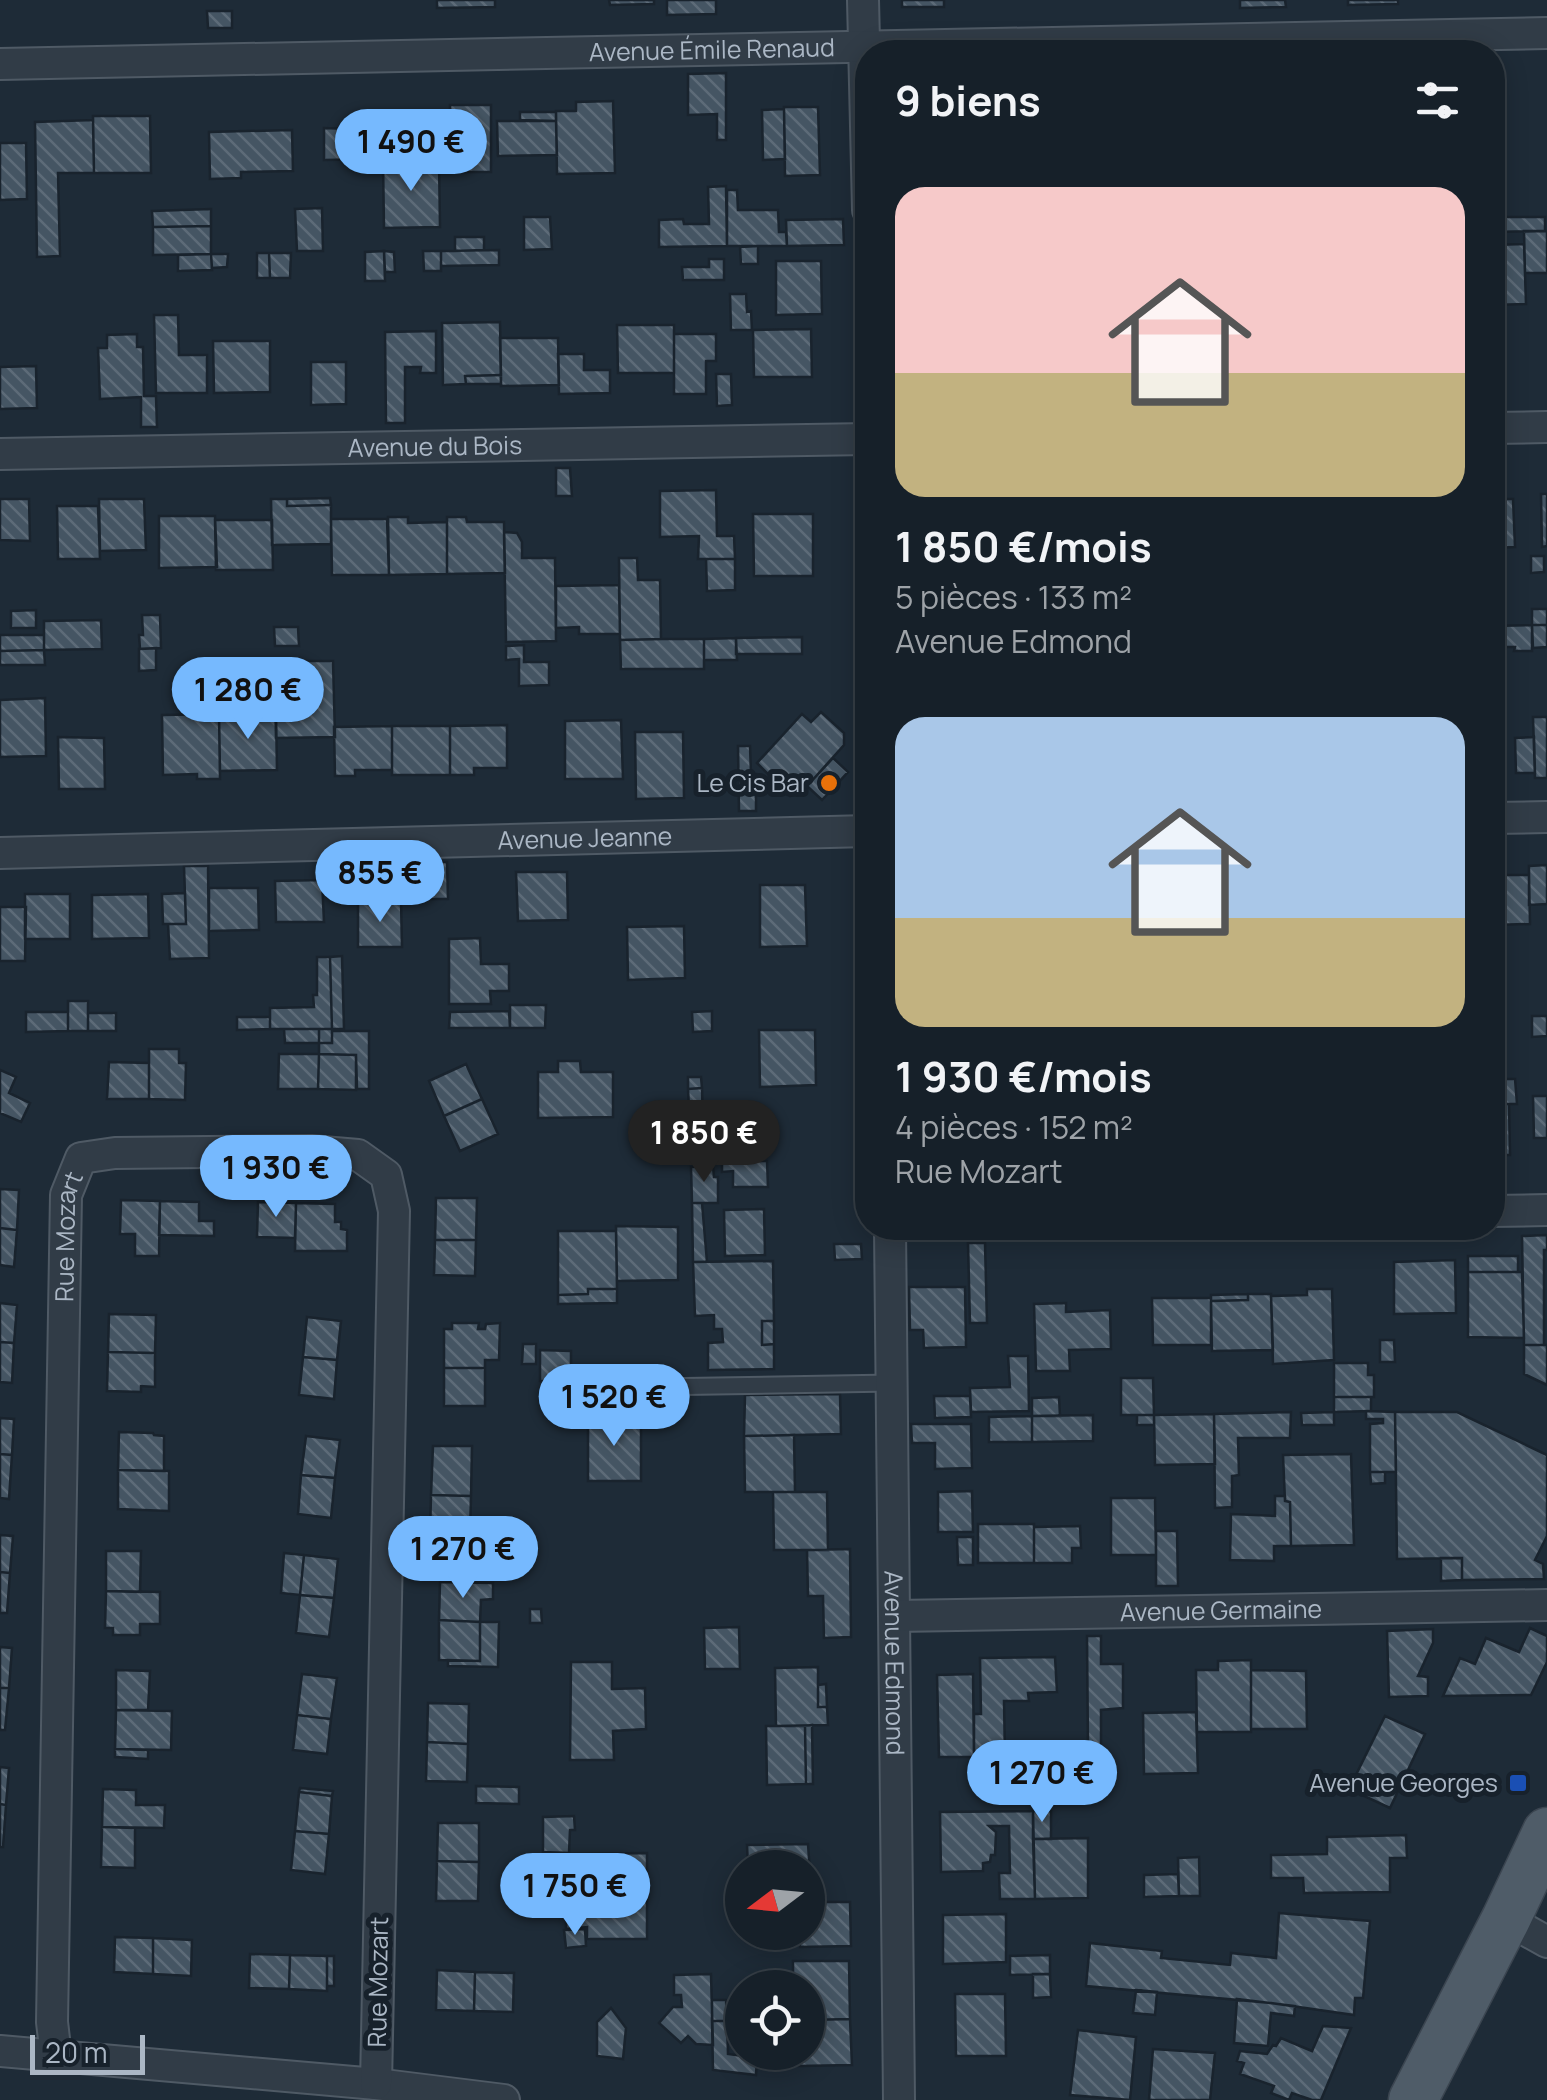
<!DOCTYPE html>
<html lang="fr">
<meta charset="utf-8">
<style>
:root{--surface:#162029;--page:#1f2831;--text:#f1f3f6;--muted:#9ea3a8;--line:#353e46;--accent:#76b9fe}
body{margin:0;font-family:Manrope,sans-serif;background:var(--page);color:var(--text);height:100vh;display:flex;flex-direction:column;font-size:38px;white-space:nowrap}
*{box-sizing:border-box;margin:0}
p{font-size:32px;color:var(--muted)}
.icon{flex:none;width:55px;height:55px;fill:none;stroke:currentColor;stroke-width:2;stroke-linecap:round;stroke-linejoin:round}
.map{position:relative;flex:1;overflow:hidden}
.drawer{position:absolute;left:855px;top:40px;width:650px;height:1200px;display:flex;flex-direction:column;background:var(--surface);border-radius:40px;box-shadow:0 5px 25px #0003,0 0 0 2px var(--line)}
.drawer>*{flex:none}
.needle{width:65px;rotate:254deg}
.controls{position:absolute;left:725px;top:1850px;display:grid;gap:20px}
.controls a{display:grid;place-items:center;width:100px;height:100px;border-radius:50%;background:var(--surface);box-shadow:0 5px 25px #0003,0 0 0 2px var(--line);font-size:50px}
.scale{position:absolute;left:30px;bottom:25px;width:115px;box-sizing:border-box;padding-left:10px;border:5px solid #abb7c5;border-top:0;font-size:28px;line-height:35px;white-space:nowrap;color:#abb7c5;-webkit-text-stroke:8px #17212b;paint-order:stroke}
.price{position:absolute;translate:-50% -85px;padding:0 22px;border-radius:35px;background:var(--accent);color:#111;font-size:32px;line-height:65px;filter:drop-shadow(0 2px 5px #0008)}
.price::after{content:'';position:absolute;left:50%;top:60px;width:30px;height:22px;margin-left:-15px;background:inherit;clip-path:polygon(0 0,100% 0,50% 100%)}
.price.selected{background:#222;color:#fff}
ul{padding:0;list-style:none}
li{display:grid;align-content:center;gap:20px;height:530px;padding:0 40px}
li span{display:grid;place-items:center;height:310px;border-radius:30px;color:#555}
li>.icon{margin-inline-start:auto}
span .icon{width:180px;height:180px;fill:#fffc;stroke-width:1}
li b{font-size:42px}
h2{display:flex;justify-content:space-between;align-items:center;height:120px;padding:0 40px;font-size:42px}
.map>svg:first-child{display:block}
.building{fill:url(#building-back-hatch);stroke:#19232d;stroke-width:2.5}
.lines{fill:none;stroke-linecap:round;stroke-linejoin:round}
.service-casing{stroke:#4f5a65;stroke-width:19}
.minor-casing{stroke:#4f5a65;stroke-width:34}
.primary-casing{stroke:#3b4550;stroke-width:51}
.service{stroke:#313c47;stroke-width:15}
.minor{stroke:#313c47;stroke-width:30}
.primary{stroke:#4f5c68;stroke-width:48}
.food-dot{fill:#e8710a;stroke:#17212b;stroke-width:4}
.transit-dot{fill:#1a4fb4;stroke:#17212b;stroke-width:4}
.labels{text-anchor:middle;stroke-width:10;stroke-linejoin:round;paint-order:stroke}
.street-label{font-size:25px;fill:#abb7c5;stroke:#17212b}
.poi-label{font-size:25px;fill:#abb7c5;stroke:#17212b;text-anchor:end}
</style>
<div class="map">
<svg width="1547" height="2100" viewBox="0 0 1547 2100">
<defs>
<pattern id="building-back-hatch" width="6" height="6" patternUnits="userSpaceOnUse" patternTransform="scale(2.5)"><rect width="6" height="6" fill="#455563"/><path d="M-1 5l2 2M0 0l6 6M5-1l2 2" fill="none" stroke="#5d6b78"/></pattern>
</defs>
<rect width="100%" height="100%" fill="#1e2b37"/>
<!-- building -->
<path class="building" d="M437,0h58v7l-58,1z
M609,0h45v4l-44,1z
M667,0h49v14l-49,1z
M902,0h42v7h-42z
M1240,0h45l1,7 -46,1z
M1348,0h50v4l-50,1z
M207,11h25v17h-24z
M726,73v67h-9v-26l-29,1v-41z
M613,101l2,72 -58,1 -1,-63h20v-9z
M450,105h41v67h-27l-1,-28 -24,1 -1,-26h12z
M784,107h34l2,68 -35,1z
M784,109l1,50 -22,1 -1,-50z
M520,112h36v9l-36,-1z
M93,116h57l1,57h-57z
M93,120l1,53h-36l2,83 -23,1 -2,-135z
M497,121h59l1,34 -59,1z
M350,122h32v37l-58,1v-32l26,1z
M292,130l1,41 -52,1v6l-31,1 -1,-47z
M1492,136h13v81h40v14l-53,1z
M0,143h26l1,56 -27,1z
M439,149v11l-57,-1 1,-8z
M439,160l1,67 -56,1 -1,-67z
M726,186l1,60 -68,1v-27l24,-1 1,5h25l-1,-37z
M727,190h10l1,20h40l1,22h7l1,14h-60z
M322,208l1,43h-26l-2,-42z
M211,209v17l-58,1 -1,-16z
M524,217h26l2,32 -28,1z
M843,219l1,26 -57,1 -1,-26z
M211,226v28l-58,1v-28z
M1524,231h23v42h-22z
M455,237h29v13l-29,1z
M1524,244l2,60 -34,1v-60z
M758,246v18h-17l-1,-17z
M499,250v15l-58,1v-15z
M384,251l10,1 1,20h-10z
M384,251l1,30h-20v-29z
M423,251h18v20h-17z
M257,253h12l1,25h-13z
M269,253h22l-1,25h-20z
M211,254h17l-1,13 -15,1z
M211,254l1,16 -34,1v-16z
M709,259h15v21h-41l-1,-13h27z
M776,261h45l1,53 -46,1z
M730,294h16l1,18 4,-1 1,19h-21z
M154,315h24l1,40h28v38h-51z
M500,322l1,53 -36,1 1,8 -23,1 -1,-62z
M617,325h57v48h-56z
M811,329l1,48h-58l-1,-47z
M436,331v42h-16l1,-6h-16v56h-19l-1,-91z
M137,334v13h6l1,49h12l1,31h-16v-30l-41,2 -2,-51h9v-13z
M674,334h42v27h-10v33h-32z
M500,338h58l1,47 -58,1z
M213,341h57v51l-56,1z
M558,354h26v16h26v23l-51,1z
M311,362h35v42l-35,1z
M36,366l1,42 -37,1v-42z
M716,374h15l1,31 -15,1z
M501,375v9h-35l-1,-8z
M556,468h14l2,28h-16z
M716,490l1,46h17l1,23h-37l1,-23 -39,1v-46z
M1541,494h6v52l-5,1z
M330,498l1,7 -44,1v-7z
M0,499h29l1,42 -30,-1z
M99,499h45l2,51 -46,1z
M271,499h16v7l44,-1v39l-59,1z
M1492,499h21l2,48 -23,1z
M57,506h41l2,53h-42z
M753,514h60v62h-59z
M159,516h56l2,51 -58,1z
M388,517h20v6l39,-1v52l-58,1z
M447,517h19l1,5h37l1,51 -58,1z
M331,519h56l2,56h-57z
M215,520h57l1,50h-57z
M504,532l13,1 5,9v16h33l1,83 -50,1z
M1531,556h13v16l-13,1z
M619,558h18l1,22h22l1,59 -41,1z
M706,559h29v31l-28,1z
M619,585l1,49h-41v-7l-23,1v-42z
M1532,609h15v16h-15z
M36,610v18h-25v-17z
M142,615h18l1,33 -21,1 -1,-14h4z
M101,620l1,29 -58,1v-29z
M1532,625h15v22l-14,1z
M1532,625v26h-18l1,-4h-17l1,50 -7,1v-72z
M274,627h24l1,19h-24z
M0,635h44v15l-44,1z
M802,637v17h-66v-16z
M736,638l1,22h-33v-21z
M661,639h43v30h-83l-1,-29z
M524,645v17h25v23l-30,1v-27l-13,1v-14z
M156,648v22l-17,1v-22z
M44,650l1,15h-45v-14z
M299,661h34l2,76 -59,1 -1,-57h24z
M45,698l1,58 -46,1v-57z
M821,712l23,21v12l-43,48 -11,3 -33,-33 45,-49 9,8z
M219,714l1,65h-23v-5l-34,1 -1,-60z
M219,714h57l1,56 -57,1z
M1533,717h14v61h-12z
M621,720l2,59h-58v-58z
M507,725v43h-33v7h-24v-49z
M392,726v44h-37v6h-20l-1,-49z
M392,726h58v49h-58z
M635,732h48l1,66 -48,1z
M58,737l46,1 1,51h-46z
M1534,737l1,36h-19l-1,-35z
M738,746h12l1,28h5v37h-17z
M833,758l15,14 -26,28 -15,-14z
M422,862h25l1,37h-26z
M1547,865v39l-18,1v-39z
M184,866h24l1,92 -39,1 -2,-35h18z
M516,872h51l1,48 -50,1z
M1492,875h37l1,49 -38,1z
M322,880l2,42h-48l-1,-41z
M760,885h45l2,61 -47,1z
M209,888h49l1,42 -50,1z
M185,893l1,31h-23l-1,-30z
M25,894h45v45h-45z
M148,894l1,44 -57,1v-44z
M401,901l1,46h-44v-44z
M0,907h26l-1,54h-25z
M684,926l1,52 -57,2 -1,-53z
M480,938l1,26h28v27h-19l1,13h-42v-65z
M342,956l2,73h-12l-2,-72z
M317,957h13l2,72h-62v-21l44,-1 -1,-12h4z
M68,1001h20v30h-20z
M510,1005h36l-1,23h-35z
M509,1011l1,17h-61l1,-16z
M712,1011v20l-19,1 -1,-20z
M26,1012h42v19l-42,1z
M88,1013h28v18h-28z
M1532,1016h15v20l-15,1z
M237,1017h33v12l-33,1z
M284,1029h35v14h-34z
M319,1029h13v14h-13z
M759,1030h56l1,55 -56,2z
M332,1031h37v58h-12l-1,-34 -37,-1v-11h13z
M149,1049h30v14h7l-1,37 -36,-1z
M279,1054h40l-1,35h-40z
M319,1054l37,1v35l-38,-1z
M558,1061h22l1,11h32v45l-75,1v-46h20z
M109,1062l40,1v36h-42z
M466,1064l16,35 -38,17 -15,-35z
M0,1070l16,7 -7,16 21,10 -9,19 -21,-9z
M688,1077h13l1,11 -14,1z
M1492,1079h23l2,25h-17l2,51h-10z
M702,1088l1,40h-13l-2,-39z
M1533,1096h14v42h-13z
M482,1099l16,35 -38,17 -16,-35z
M1500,1104h9l1,51h-8z
M732,1115h28l1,46h6l1,26h-35v-16l-11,1v-15l11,-1z
M713,1166l1,11h4v26h-26l-1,-36z
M0,1189l19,1 -2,40 -17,-2z
M436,1198h41l-1,42h-41z
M121,1200l39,1 -1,55h-24v-22h-15z
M160,1201l39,1v19h15v15l-55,-1z
M258,1202l38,1 -1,35 -38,-1z
M296,1203l39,1v18h6v7l6,1v21h-52z
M692,1203h10l5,59h-14z
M764,1209l1,46 -40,1 -1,-46z
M616,1226l62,1v53l-61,1z
M0,1228l17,2 -3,37 -14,-2z
M558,1231h58l1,58h-29v5l-30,1z
M1547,1235v15h-3v95h-20l-2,-109z
M435,1240h41l-1,36 -41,-1z
M968,1243h17l2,80h-17z
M834,1244h27l1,15 -27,1z
M1468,1256h50v16h-50z
M1455,1260l1,53 -62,1v-52z
M773,1261l1,60h-12v24l12,-1v25l-66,1v-27l15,-1 -1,-13h-8v-14l-19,1 -2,-54z
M1468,1272h54l2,66 -56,-1z
M909,1287h56l1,60 -42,1 -1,-18h-13z
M588,1289h29v14l-59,1v-9l30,-1z
M1307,1289h25l2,71 -61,4 -2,-68 36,-1z
M1248,1294v6l-37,1v-6z
M1248,1294h23l2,56 -61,1 -1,-50 37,-1z
M1152,1298h59v47h-58z
M0,1303l17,2 -3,38 -14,-1z
M1066,1303v9l44,-2 1,39 -42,1 1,21h-34l-2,-67z
M109,1314l47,1 -1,38 -47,-1z
M307,1317l34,4 -4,39 -34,-3z
M762,1321h12v23l-12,1z
M452,1323h27l-1,6h7l1,-5 14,-1 -1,37h-14v8h-41v-39h8z
M1380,1340h14l1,22h-15z
M0,1342l14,1 -2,40 -12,-1z
M523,1344h13v20h-14z
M1524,1345h23v40l-23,-11z
M540,1350l31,1v30h-31z
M108,1352l47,1v34l-14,-1v6l-34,-1z
M1008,1356h20l1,55 -58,1 -1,-24 40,-1z
M303,1357l34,3 -3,39 -35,-4z
M1334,1363h34v12h6v22h-40z
M444,1368h41v38h-41z
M1121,1378h32l1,37h-33z
M840,1394l1,40 -97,2 1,-41z
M934,1396h36l1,21 -36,1z
M1059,1397l1,19h-28v-18z
M1334,1397h37v14l-37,1z
M1366,1411l29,1 1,60h-26v-48l13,-1v-4h-17z
M1291,1412l-1,26h-52l1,37 -7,1v31l-17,1 -1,-94z
M1334,1412v13h-32l-1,-12z
M1395,1412h62l90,43v81l-12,24 8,4 1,15 -82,1v-22l-65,1z
M1214,1414l1,50 -60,1 -1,-50z
M1093,1415v26l-61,1v-26z
M1137,1415h17v10h-17z
M1032,1416v26h-43v-25z
M588,1417l53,1v63h-53z
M0,1418l14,1 -2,36 -12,-1z
M911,1424h60l1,44 -37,1v-26h-23z
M119,1432l34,1 1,2 10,1v35l-46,-1z
M794,1435l1,57h-50l-1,-56z
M306,1436l34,4 -5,38 -34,-3z
M433,1446h39l-1,50 -40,-1z
M0,1454l12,1 -3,44 -9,-1z
M1351,1454l3,91 -63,1 -1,-44 -5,-1 -2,-46z
M118,1470l51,1v40l-51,-2z
M1370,1472h15v11l-14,1z
M301,1475l34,3 -4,40 -33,-4z
M972,1491l1,41h-35v-40z
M773,1492h54l1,58h-54z
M431,1495l40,1 -1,39h-40z
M1275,1496h10v5l5,1 1,44h-17v15l-44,-1 1,-46 44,2z
M1111,1498h44l1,57h-45z
M978,1524h56v39h-56z
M1080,1526l1,22h-9v15h-38v-36z
M1156,1531h21l1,55h-22z
M0,1535l13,1 -3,37 -10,-1z
M957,1537h16v28h-15z
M850,1549l1,88 -27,1 -1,-42h-15l-1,-46z
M106,1551h35l-1,41 -34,-1z
M284,1553l20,2 -4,40 -19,-2z
M304,1555l34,4 -4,39 -34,-3z
M1441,1558h21v22l-21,1z
M0,1572l10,1 -3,40h-7z
M440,1582l53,1v16l-12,1 -1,22 -41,-2z
M106,1591l54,1v32h-20v11h-27v-7h-8z
M300,1595l34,3 -5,39 -33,-4z
M530,1609h11l1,14h-12z
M439,1620l41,2v39l-41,-1z
M480,1622h19l-1,45 -50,-1v-6l32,1z
M739,1627l1,42h-35l-1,-41z
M1530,1628l17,8v26l-16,33 -88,1 17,-38 15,6 11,-26 33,14z
M1433,1629v14l-15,33 10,1v19l-39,1 -2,-66z
M1087,1636h14v28h22v44l-22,2v39h-13z
M0,1647l12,1 -3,40h-9z
M1055,1657l2,35 -29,1 1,8h-25l1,56h-31v-43h7l-1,-56z
M1251,1660v72h-54l-1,-62h22v-9z
M571,1662h41v27l33,-1 1,41 -33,2 1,29h-44z
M818,1667v40h9l1,18 -52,1 -1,-58z
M116,1670l34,1 -2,39h-32z
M1251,1670l55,1 1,58h-56z
M302,1674l35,4 -6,41 -34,-4z
M973,1674l1,83h-35l-2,-82z
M826,1684l1,23h-9v-22z
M0,1688h9l-4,42h-5z
M428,1703l41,1 -1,40 -41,-2z
M116,1710l56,1 -1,39 -56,-1z
M1196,1712l2,61 -54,1 -1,-61z
M297,1715l34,4 -4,35 -34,-4z
M1385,1716l40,18 -35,74 -41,-19z
M812,1725l1,59h-7l-1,-58z
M766,1726h39l1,58 -39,1z
M427,1742l41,2 -1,38 -41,-1z
M115,1749l33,1v9l-33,-2z
M0,1767l9,1 -3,37 -6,-1z
M476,1786l43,1v17l-43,-1z
M300,1788l33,3 -1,5 -33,-4z
M103,1789l33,1v15h29l-1,23 -62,-1z
M299,1792l33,4 -3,38 -34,-3z
M0,1804l6,1 -3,42h-3z
M1033,1811h18v28h-18z
M1033,1811l2,88h-35l-1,-26h11l-1,-47h-20l7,6 -1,23h-4l-1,7 -7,1v8l-42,1 -1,-60z
M574,1816l1,14h-5l-1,23 -26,-1v-35z
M438,1823h41v39l-42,-1z
M102,1827l33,1v40l-34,-1z
M295,1831l34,3 -4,40 -34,-4z
M1406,1835l1,23h-17v34l-86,1 -1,-15h-32v-23l56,-1v-17z
M1088,1838v60l-53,1 -2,-60z
M808,1844l4,58h-4v-34h-60l-1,-23z
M543,1852l14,1v30h-14z
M647,1853v27h-6v9h6v50h-60v-12l-21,2v-75z
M1199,1857l1,39h-21l-1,-38z
M437,1861l42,1 -1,39h-42z
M1178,1874l1,22 -35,1v-22z
M808,1902h42l1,44 -51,1 -1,-15h9z
M1279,1913l91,8 -7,77h-8l-1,17 -83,-12 -185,-17 4,-43 72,8 -1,7 69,7 1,-12 45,5z
M1006,1914v48l-63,2v-49z
M585,1929l1,17 -20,2 -2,-18z
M115,1937l38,1v36l-39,-2z
M153,1938l39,2 -1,36 -38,-2z
M250,1954l40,1 -1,34 -40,-1z
M290,1955l37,1v35l-38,-2z
M1050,1955v19l-40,1v-19z
M327,1956h7v30h-7z
M793,1961h56l1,58 -42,1v-32l-15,-2z
M437,1970l38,2 -1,39 -38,-1z
M475,1972l39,1 -1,39 -39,-1z
M711,1974l2,71 -17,-1 -8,-8 -7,7 -22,-20 14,-16h9l-1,-12h-7v-20z
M1033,1974h17l1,23 -18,1z
M1136,1990l21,2 -2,23 -22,-2z
M955,1994h50l1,62h-50z
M1237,1999l58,7 -1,10 -23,-3 -3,33 -34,-3z
M712,2000h14l1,21h-15z
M611,2008l15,20 -3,31 -26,-3v-34z
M850,2019l2,46 -53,1 -1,-14h10v-32z
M712,2021h15l1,33 29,4 -1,17 -43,-5z
M1323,2026l28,2 -30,72h-9l-20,-7 -3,7 -18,-7 3,-7 -34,-12 4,-11 -7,-2 3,-10 27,3 6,-9 3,1 5,-8 31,13z
M1078,2030l58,7 -6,63 -60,-5z
M1153,2049l62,4 -5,47h-61z"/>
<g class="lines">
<!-- service casing -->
<g class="service-casing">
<path id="service" d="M652,1387l240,-4"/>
</g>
<!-- minor casing -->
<g class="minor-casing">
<g id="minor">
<path d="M863,0l5,210"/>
<path id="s1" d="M0,64l1547,-31"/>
<path d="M1492,428l55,-1"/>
<path id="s2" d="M0,454l868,-15"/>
<path d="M1492,818l55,-1"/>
<path id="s3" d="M0,853l868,-22"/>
<path d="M1492,1211l55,-1"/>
<path id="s4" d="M890,1228l9,872"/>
<path id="s5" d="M896,1616l651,-11"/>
<path d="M1506,1919l41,23"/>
<path d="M0,2051l376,33 128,16"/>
<path id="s6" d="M56,2056l-4,-34 14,-827 15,-37 34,-5 196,-2 47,4 28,20 8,36 -18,873"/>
</g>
</g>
<!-- primary casing -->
<g class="primary-casing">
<path id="primary" d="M1413,2100l93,-181 41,-87"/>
</g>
<!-- service -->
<use href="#service" class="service"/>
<!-- minor -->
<use href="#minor" class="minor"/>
<!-- primary -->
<use href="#primary" class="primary"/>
</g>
<!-- markers -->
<circle class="food-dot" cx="829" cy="783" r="10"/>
<rect class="transit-dot" x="1508" y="1773" width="20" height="20" rx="5"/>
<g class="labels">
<!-- street labels -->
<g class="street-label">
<text dy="9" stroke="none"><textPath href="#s1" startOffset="712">Avenue Émile Renaud</textPath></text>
<text dy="9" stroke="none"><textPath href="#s2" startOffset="435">Avenue du Bois</textPath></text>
<text dy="9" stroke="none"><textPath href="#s3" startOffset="585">Avenue Jeanne</textPath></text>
<text dy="9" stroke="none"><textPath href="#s6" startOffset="820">Rue Mozart</textPath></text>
<text dy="9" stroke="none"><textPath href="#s5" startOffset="325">Avenue Germaine</textPath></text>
<text dy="9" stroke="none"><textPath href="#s4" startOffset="435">Avenue Edmond</textPath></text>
<text transform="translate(378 1982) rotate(-89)" y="9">Rue Mozart</text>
</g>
<!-- poi labels -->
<g class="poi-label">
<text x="809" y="792">Le Cis Bar</text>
<text x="1498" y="1792">Avenue Georges</text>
</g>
</g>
</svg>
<div class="controls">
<a><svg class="needle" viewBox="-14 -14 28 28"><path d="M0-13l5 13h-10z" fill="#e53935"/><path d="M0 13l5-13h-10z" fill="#9ea3a8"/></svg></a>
<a><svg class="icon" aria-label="locate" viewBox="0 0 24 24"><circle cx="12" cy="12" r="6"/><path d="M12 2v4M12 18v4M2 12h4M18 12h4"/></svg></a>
</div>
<div class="scale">20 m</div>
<b class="price" style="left:411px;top:194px">1 490 €</b>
<b class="price" style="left:248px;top:742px">1 280 €</b>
<b class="price" style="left:380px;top:925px">855 €</b>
<b class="price selected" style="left:704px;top:1185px">1 850 €</b>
<b class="price" style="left:276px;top:1220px">1 930 €</b>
<b class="price" style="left:614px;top:1449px">1 520 €</b>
<b class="price" style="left:463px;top:1601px">1 270 €</b>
<b class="price" style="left:1042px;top:1825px">1 270 €</b>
<b class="price" style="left:575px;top:1938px">1 750 €</b>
<section class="drawer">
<h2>9 biens<svg class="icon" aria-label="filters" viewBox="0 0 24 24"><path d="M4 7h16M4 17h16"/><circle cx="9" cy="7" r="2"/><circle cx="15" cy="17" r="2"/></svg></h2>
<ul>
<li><span style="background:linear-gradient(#f6c9c9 60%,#c2b280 0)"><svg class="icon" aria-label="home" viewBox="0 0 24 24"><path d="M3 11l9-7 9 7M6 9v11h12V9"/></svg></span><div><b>1 850 €/mois</b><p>5 pièces · 133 m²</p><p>Avenue Edmond</p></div></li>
<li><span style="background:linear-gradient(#a9c7e8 65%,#c2b280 0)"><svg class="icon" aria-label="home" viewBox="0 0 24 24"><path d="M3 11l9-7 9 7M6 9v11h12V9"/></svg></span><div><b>1 930 €/mois</b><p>4 pièces · 152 m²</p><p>Rue Mozart</p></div></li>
</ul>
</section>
</div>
